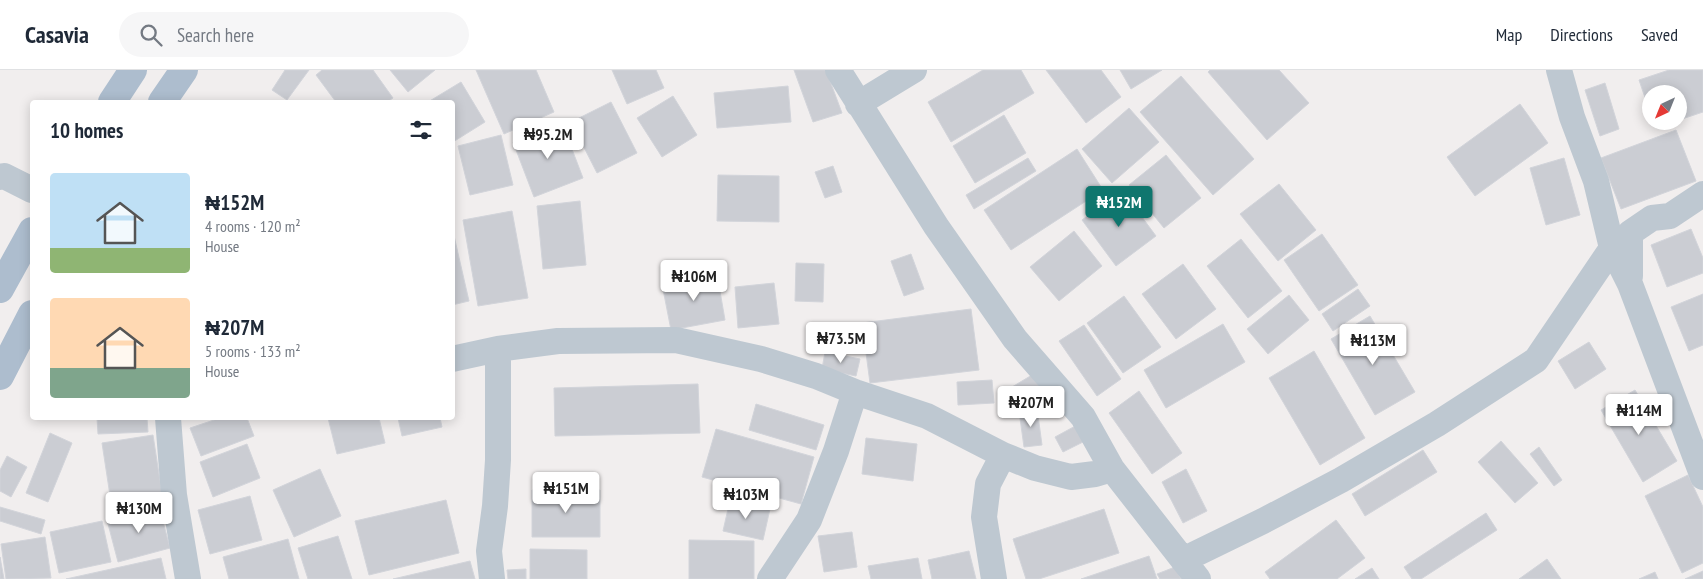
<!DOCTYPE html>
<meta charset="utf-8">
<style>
:root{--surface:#fff;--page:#f6f6f7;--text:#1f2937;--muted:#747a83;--line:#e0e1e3;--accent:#0f766e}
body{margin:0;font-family:"PT Sans Narrow",sans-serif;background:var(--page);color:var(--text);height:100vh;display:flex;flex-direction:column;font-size:19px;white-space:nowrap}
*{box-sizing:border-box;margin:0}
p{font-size:16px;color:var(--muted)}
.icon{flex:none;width:28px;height:28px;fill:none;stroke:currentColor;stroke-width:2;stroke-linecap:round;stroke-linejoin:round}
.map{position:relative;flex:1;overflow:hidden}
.sheet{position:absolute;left:30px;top:30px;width:425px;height:320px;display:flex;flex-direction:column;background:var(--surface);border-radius:5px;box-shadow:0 2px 12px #0003}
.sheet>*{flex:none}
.needle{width:32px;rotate:223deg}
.controls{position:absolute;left:1642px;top:15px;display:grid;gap:10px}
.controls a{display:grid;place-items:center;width:45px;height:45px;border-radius:50%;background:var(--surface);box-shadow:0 2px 12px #0003;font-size:25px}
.price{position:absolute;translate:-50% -42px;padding:0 11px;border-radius:5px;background:#fff;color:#222;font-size:16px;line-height:32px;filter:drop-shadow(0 1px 2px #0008)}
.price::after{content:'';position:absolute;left:50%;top:30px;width:15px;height:11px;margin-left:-8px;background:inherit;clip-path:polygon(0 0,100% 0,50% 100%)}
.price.selected{background:var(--accent);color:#fff}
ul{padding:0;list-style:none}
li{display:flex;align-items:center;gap:15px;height:125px;padding:0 20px}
li span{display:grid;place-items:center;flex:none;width:140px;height:100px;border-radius:5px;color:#555}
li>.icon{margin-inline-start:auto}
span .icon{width:60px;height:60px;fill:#fffc;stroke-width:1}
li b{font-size:21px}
h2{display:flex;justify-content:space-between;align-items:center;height:60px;padding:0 20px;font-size:21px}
header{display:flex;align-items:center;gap:30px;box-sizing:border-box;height:70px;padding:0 25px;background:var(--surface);border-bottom:1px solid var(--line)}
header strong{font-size:24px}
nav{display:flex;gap:28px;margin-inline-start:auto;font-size:18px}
.search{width:350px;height:45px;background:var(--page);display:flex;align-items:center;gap:12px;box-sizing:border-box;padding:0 18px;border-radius:28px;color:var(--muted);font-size:19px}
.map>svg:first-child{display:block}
.building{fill:#cbcdd3;stroke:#d2d4da}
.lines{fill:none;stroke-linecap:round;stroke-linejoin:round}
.minor{stroke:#bec8d1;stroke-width:26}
.major{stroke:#adbdce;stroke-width:28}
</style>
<header>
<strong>Casavia</strong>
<div class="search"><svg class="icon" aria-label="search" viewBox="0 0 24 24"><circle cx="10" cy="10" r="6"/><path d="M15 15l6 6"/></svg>Search here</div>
<nav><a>Map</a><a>Directions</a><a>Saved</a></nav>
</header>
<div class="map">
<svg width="1703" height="509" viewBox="0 0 1703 509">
<rect width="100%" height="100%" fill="#f1eeee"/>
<!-- building -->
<path class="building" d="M285,0h24l-22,30 -15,-10z
M322,0h51l20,28 -6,4h-51l-20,-27z
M390,0h45l-27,22z
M476,0h60l18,42 -50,22z
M612,0h44l8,18 -37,16z
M794,0h32l16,43 -29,9z
M983,0h38l13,23 -83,49 -23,-40z
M1046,0h55l20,27 -35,26z
M1120,0h42l-31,19z
M1210,0h69l30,33 -42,37 -59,-68z
M1669,0h34v42l-24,8v-26h-28v21l-12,-35z
M1181,6l73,83 -41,36 -73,-83z
M461,12l24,40 -32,20 -1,-40h-24z
M1605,13l14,46 -19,7 -15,-46z
M788,16l3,36 -74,6 -3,-35z
M673,26l24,39 -35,22 -25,-39z
M611,32l26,51 -40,20 -26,-51z
M1520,34l28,39 -73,53 -28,-39z
M1129,38l30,34 -47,41 -30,-34z
M1004,45l22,38 -51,30 -22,-37z
M1653,51h22l-19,7z
M562,53l21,55 -49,19 -21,-55z
M1676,60l20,51 -75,28 -20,-51z
M501,65l12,50 -43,10 -12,-49z
M1077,79l26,41 -92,60 -27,-40z
M1166,85l35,43 -37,30 -35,-43z
M1028,88l8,13 -62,38 -8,-14z
M1564,88l16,57 -34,10 -16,-57z
M833,96l9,26 -17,6 -10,-26z
M718,105l61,1v46l-62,-1z
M1279,114l37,46 -38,31 -38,-47z
M1122,120l34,46 -40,30 -34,-46z
M580,131l6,64 -43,4 -6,-63z
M512,141l16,87 -50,8 -15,-86z
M452,157l17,74 -17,4z
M1691,159l12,29v15l-36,14 -16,-42z
M1074,161l28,35 -43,35 -29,-34z
M1322,164l36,51 -39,26 -35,-51z
M1241,169l41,52 -34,27 -41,-52z
M911,184l13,35 -20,7 -13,-35z
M796,193l28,1 -1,38 -28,-1z
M1183,194l33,45 -40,30 -34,-45z
M717,204l8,46 -54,10 -9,-46z
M774,213l5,41 -41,4 -3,-41z
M1358,219l12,17 -37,25 -11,-17z
M1703,224v51l-14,6 -18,-44z
M1289,225l20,25 -41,34 -21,-25z
M1124,226l37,51 -38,26 -36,-50z
M971,239l8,61 -109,13 -8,-60z
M1370,246l45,76 -40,23 -44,-76z
M1223,254l22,38 -79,46 -22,-38z
M1084,255l37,54 -24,17 -38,-55z
M1589,272l17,27 -31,20 -17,-28z
M1314,281l51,87 -45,27 -51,-87z
M825,282l35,7 -4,17 -34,-7z
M1032,305l8,12 -20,12 -8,-12z
M992,310l2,23 -36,2 -1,-23z
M698,314l2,49 -145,3 -1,-48z
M1635,320l42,71 -34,21 -42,-72z
M1139,321l43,62 -30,21 -43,-61z
M756,334l68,21 -8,25 -67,-20z
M1037,338l5,37 -18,2 -5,-36z
M97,348h50l1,14 -50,2z
M220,348h27l7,18 -53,20 -11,-28z
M328,348h51l6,25 -48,11z
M398,348h42l2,9 -40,9z
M1079,354l8,16 -24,12 -8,-15z
M716,359l98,28 -13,47 -99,-27z
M50,363l22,10 -24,59 -22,-9z
M153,365l9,59 -51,8 -9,-59z
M866,368l51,6 -4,37 -51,-7z
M1501,371l37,42 -23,20 -37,-41z
M247,374l13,34 -47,19 -13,-35z
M1539,377l23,33 -8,6 -24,-32z
M1423,380l14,22 -72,44 -13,-22z
M7,386l20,11 -16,30 -11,-6v-21z
M320,399l21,47 -47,21 -21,-47z
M1186,399l21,42 -24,12 -21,-41z
M1688,405l15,32v56l-21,10 -37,-77z
M532,420h68v47h-68z
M250,426l12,44 -52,14 -12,-44z
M446,430l13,53 -90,22 -14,-54z
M730,430l40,9 -7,31 -40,-9z
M159,436l11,42 -52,14 -11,-42z
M0,437l45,13 -4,14 -41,-13z
M1104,439l15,44 -80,26h-13l-13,-40z
M1486,443l11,17 -76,49h-9l-8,-12z
M1336,450l29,38 -28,21h-67l-5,-7z
M102,451l9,41 -52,11 -9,-41z
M852,462l5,35 -33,5 -6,-36z
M338,466l14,43h-44l-10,-31z
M45,467l6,41 -45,1 -5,-35z
M288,469l11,40h-70l-6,-22z
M689,470l65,1v38h-65z
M530,479l57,1v29h-57z
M969,481l7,28h-44l-4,-19z
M1149,486l8,23h-76z
M0,487l4,22h-4z
M161,488l5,21h-100z
M918,488l4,21h-51l-3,-13z
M1547,489l14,20h-42z
M470,491l5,18h-82z
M1175,497l6,12h-21l-3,-5z
M1372,498l7,11h-24z
M526,499v10h-18l-1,-9z
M1703,501v8h-18z
M1655,502l3,7h-19z"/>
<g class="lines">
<!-- minor -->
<path class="minor" d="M838,0l98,156 79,113 68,78 29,52 86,110
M1559,0l13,47 24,64 16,67
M858,34l56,-34
M0,107l4,-1 28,14
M1630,206v-43l22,-15 18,-2 33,-22
M452,289l46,-10 60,-8 118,-1 85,19 55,17 39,16 72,24 76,39 32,13 36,9 24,-3 17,-5
M168,348l6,77 14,84
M1183,490l80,-39 78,-41 96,-56 99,-64 76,-112 18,36 73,193
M492,509l-3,-28 6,-45 3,-46v-111
M770,509l39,-59 27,-69 19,-59
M994,509l-10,-62 4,-33 15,-29"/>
<!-- major -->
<path class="major" d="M112,32l21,-32
M162,32l22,-32
M0,219l32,-58
M0,306l32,-62"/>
</g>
</svg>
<div class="controls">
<a><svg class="needle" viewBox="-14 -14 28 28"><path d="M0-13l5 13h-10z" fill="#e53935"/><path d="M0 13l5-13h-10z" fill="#747a83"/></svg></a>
</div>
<b class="price" style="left:548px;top:90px">₦95.2M</b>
<b class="price selected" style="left:1119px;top:158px">₦152M</b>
<b class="price" style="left:694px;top:232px">₦106M</b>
<b class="price" style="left:841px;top:294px">₦73.5M</b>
<b class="price" style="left:1373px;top:296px">₦113M</b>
<b class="price" style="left:1031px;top:358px">₦207M</b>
<b class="price" style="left:1639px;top:366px">₦114M</b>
<b class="price" style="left:566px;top:444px">₦151M</b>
<b class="price" style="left:746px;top:450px">₦103M</b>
<b class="price" style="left:139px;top:464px">₦130M</b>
<section class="sheet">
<h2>10 homes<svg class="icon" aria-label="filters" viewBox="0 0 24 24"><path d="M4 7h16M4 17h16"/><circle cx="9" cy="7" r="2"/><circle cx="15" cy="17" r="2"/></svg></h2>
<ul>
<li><span style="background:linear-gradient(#bfe0f5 75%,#8fb573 0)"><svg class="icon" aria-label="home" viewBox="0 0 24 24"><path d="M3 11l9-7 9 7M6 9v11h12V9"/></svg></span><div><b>₦152M</b><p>4 rooms · 120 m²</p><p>House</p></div></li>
<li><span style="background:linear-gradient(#ffd9b3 70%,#7fa58c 0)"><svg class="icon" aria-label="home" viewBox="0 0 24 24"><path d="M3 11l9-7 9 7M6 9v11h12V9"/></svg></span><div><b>₦207M</b><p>5 rooms · 133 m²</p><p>House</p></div></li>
</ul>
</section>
</div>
